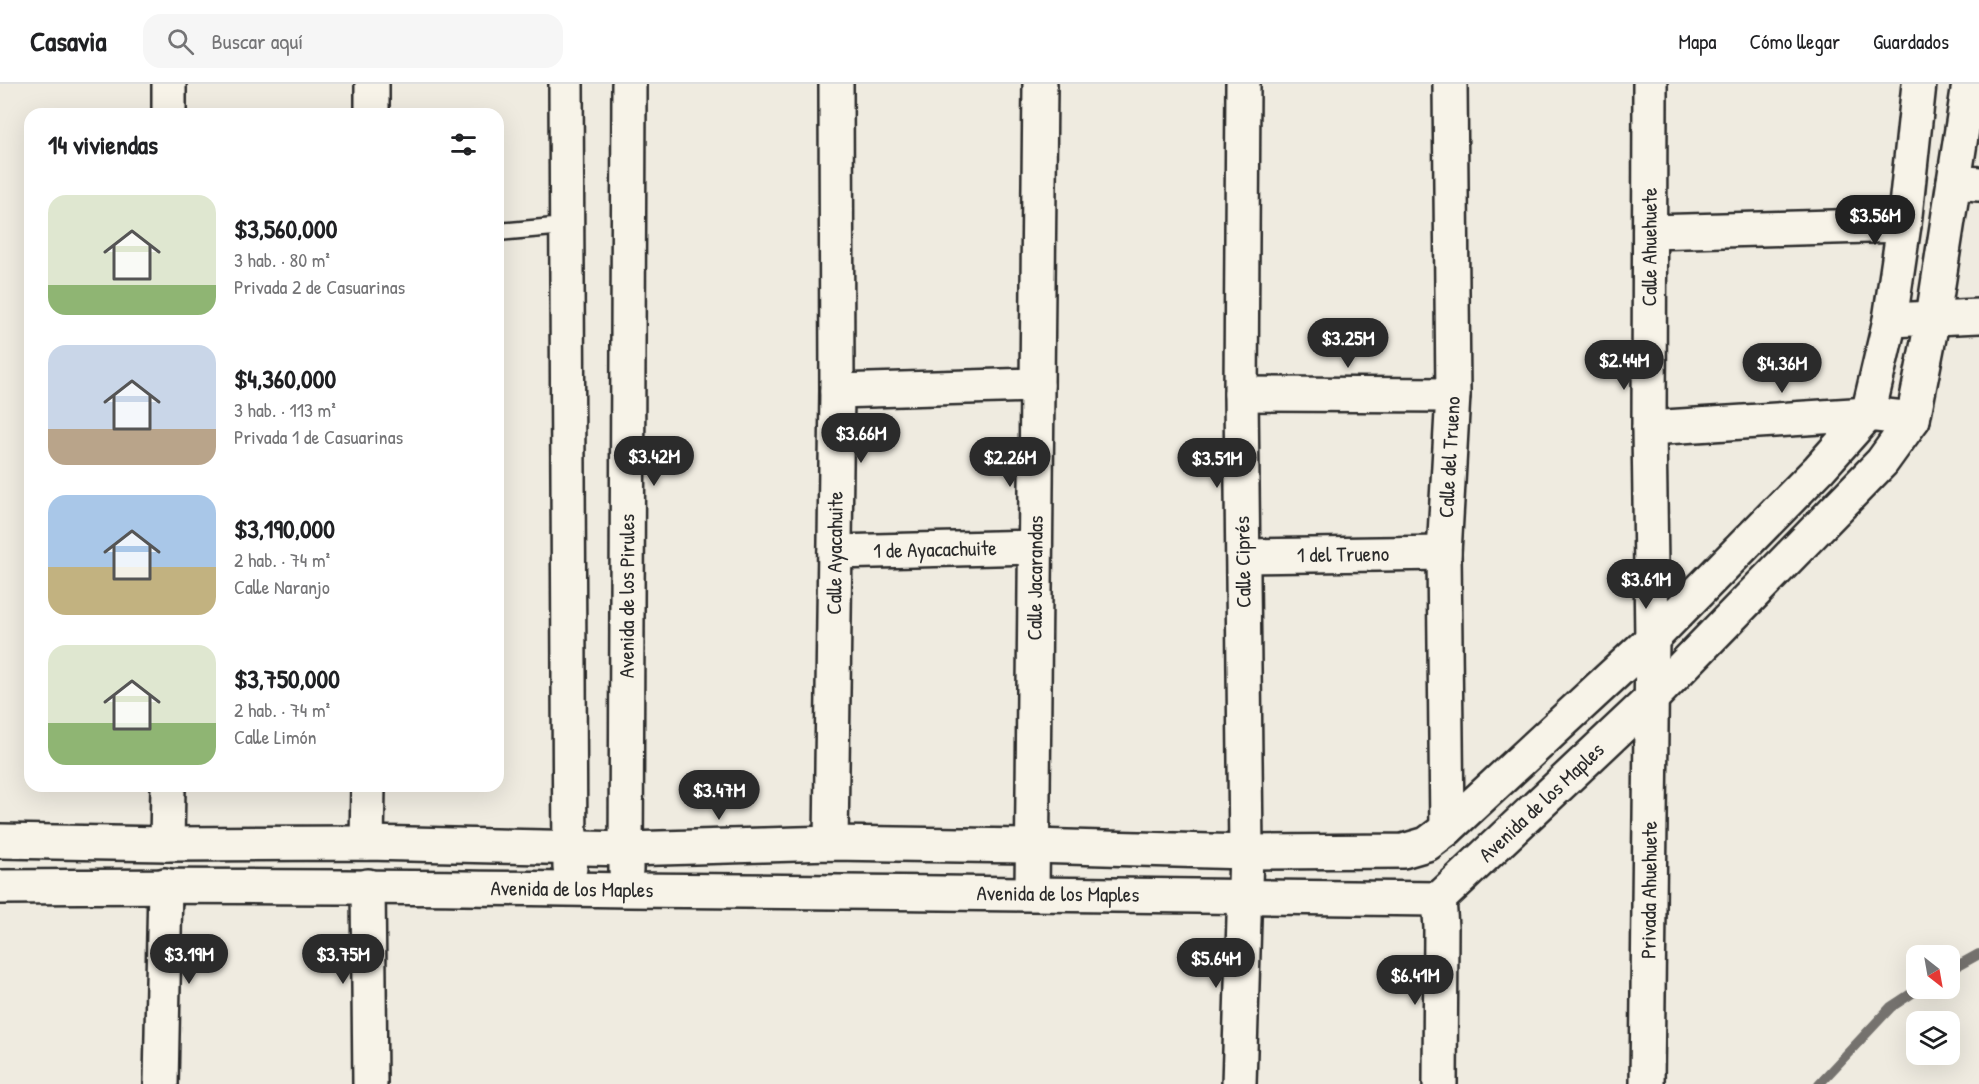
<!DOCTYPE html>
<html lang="es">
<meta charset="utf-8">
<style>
:root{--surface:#fff;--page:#f6f6f6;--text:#202124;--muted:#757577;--line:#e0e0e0;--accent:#2b2b2b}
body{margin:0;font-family:"Patrick Hand",sans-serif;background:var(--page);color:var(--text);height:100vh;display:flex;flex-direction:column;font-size:22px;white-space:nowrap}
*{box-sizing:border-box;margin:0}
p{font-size:20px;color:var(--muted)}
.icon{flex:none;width:33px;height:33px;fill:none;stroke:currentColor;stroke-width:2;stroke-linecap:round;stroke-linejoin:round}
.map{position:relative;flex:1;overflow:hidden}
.drawer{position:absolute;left:24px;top:24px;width:480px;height:684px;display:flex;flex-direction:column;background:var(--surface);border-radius:18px;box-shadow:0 6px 24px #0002}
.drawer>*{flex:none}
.needle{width:39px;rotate:149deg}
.buttons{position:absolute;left:1906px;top:861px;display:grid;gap:12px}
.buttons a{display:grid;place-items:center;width:54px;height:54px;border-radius:12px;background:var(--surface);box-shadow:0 6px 24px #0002;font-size:30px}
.price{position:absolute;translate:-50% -51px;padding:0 14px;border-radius:21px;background:var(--accent);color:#fff;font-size:20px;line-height:39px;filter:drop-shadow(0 2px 3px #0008)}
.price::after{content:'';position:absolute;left:50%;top:36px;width:18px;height:14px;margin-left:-9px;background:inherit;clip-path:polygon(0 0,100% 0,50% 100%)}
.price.active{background:#222;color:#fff}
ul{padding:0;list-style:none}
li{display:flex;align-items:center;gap:18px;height:150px;padding:0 24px}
li span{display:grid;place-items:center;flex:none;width:168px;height:120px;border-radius:18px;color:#555}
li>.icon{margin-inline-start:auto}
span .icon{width:72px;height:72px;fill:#fffc;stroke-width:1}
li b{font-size:26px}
h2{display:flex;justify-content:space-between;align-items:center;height:72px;padding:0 24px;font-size:26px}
header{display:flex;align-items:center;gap:36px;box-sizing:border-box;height:84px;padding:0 30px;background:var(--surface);border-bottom:2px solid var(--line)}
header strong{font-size:28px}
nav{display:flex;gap:33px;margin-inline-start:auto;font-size:21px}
.search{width:420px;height:54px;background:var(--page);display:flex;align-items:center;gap:15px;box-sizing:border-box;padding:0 21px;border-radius:18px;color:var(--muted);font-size:22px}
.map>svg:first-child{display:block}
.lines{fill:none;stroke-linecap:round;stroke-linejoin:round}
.stream{stroke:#74726e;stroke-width:10}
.service-casing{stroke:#2b2b2b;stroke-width:21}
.minor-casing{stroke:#2b2b2b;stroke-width:38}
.tertiary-casing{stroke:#2b2b2b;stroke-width:38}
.service{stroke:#f7f3e8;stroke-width:16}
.minor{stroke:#f7f3e8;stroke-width:33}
.tertiary{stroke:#f7f3e8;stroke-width:33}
.labels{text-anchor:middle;stroke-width:4.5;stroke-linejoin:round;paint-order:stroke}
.street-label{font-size:21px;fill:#2b2b2b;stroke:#f7f3e8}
</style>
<header>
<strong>Casavia</strong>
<div class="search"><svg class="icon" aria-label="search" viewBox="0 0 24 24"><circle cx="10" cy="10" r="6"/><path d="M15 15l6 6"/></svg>Buscar aquí</div>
<nav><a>Mapa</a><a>Cómo llegar</a><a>Guardados</a></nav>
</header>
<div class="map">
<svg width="1979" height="1000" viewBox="0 0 1979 1000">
<rect width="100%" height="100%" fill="#efebe0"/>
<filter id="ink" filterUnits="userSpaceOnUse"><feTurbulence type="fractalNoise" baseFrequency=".0167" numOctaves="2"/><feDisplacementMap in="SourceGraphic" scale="12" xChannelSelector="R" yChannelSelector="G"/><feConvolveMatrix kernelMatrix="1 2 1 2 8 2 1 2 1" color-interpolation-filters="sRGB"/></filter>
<g filter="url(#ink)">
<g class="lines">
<!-- stream -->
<path class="stream" d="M1950,886l29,-16
M1819,1000l72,-77 29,-19"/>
<!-- service casing -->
<g class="service-casing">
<path id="service" d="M498,148l67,-6"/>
</g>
<!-- minor casing -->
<g class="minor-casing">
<g id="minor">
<path d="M169,0v30"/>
<path d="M372,0v30"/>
<path d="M1954,98l25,2"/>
<path d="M1650,148l254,-7"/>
<path d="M1890,236l89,-4"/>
<path d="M837,307l200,-6"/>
<path d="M1241,310l212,1"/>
<path d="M1649,344l219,-14 45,5"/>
<path id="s1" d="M835,468l200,-5"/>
<path id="s2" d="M1243,472l201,-3"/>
<path id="s3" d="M1447,745l-3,-276 9,-158 -3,-311"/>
<path d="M367,759l1,-57"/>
<path id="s4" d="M831,759l6,-452 -1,-307"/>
<path d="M167,760l1,-58"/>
<path d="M368,802l2,198"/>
<path id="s5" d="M1032,808l8,-808"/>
<path d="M1439,815l2,29 -1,156"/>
<path d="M161,1000l4,-199"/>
<path d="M1239,1000l7,-232 -5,-458 2,-310"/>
<path id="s6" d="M1647,1000l5,-445 -3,-211 1,-344"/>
</g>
</g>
<!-- tertiary casing -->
<g class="tertiary-casing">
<g id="tertiary">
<path d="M566,0l4,784"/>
<path d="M0,757l167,3 200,-1 260,6 204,-6 201,3 214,6 157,-1 24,-7 20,-15 205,-190 167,-170 49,-55 22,-94 14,-95 15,-141"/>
<path id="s7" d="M626,786l3,-786"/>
<path id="s8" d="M0,803c210,-2 419,0 629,3 270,3 540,4 810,9l213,-201 230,-236 31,-43 20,-102 36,-233"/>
</g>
</g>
<!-- service -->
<use href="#service" class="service"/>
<!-- minor -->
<use href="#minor" class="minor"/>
<!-- tertiary -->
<use href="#tertiary" class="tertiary"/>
</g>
</g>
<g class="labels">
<!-- street labels -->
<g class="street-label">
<text dy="7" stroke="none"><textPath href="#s6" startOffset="837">Calle Ahuehuete</textPath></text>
<text dy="7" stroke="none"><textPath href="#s3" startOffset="372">Calle del Trueno</textPath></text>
<text dy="7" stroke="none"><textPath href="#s1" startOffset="100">1 de Ayacachuite</textPath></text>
<text dy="7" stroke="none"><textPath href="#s4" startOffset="290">Calle Ayacahuite</textPath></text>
<text dy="7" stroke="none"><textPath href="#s2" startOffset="100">1 del Trueno</textPath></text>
<text transform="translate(1243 478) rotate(-91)" y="7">Calle Ciprés</text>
<text dy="7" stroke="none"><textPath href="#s5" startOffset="314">Calle Jacarandas</textPath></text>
<text dy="7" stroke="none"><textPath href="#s7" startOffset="274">Avenida de los Pirules</textPath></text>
<text dy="7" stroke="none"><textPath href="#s8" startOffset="1580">Avenida de los Maples</textPath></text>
<text dy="7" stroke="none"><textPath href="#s8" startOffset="572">Avenida de los Maples</textPath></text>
<text dy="7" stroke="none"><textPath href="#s6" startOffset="194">Privada Ahuehuete</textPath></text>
<text dy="7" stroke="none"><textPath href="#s8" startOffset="1058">Avenida de los Maples</textPath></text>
</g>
</g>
</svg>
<div class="buttons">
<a><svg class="needle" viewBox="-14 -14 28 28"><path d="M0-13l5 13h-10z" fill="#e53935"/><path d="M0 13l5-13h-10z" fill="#757577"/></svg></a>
<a><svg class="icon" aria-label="layers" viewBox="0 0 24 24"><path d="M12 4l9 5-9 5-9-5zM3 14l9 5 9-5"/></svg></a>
</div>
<b class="price active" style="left:1875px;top:162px">$3.56M</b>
<b class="price" style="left:1348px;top:285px">$3.25M</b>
<b class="price" style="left:1624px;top:307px">$2.44M</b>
<b class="price" style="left:1782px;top:310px">$4.36M</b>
<b class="price" style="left:861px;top:380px">$3.66M</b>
<b class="price" style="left:654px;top:403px">$3.42M</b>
<b class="price" style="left:1010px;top:404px">$2.26M</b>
<b class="price" style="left:1217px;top:405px">$3.51M</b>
<b class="price" style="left:1646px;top:526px">$3.61M</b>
<b class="price" style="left:719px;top:737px">$3.47M</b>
<b class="price" style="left:189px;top:901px">$3.19M</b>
<b class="price" style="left:343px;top:901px">$3.75M</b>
<b class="price" style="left:1216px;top:905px">$5.64M</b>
<b class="price" style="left:1415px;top:922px">$6.41M</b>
<section class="drawer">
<h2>14 viviendas<svg class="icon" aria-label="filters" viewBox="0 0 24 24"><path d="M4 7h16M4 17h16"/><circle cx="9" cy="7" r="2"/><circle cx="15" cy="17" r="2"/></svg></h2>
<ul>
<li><span style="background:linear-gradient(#dfe7d0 75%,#8fb573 0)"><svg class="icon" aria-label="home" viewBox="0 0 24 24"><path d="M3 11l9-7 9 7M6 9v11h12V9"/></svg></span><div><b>$3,560,000</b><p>3 hab. · 80 m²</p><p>Privada 2 de Casuarinas</p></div></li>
<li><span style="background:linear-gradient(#c9d6e8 70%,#b9a48a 0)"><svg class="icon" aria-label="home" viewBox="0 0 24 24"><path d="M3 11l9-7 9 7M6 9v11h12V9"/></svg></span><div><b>$4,360,000</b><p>3 hab. · 113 m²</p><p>Privada 1 de Casuarinas</p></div></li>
<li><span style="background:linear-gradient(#a9c7e8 60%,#c2b280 0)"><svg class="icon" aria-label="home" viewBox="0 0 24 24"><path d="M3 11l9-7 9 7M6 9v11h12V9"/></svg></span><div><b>$3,190,000</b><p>2 hab. · 74 m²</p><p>Calle Naranjo</p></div></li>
<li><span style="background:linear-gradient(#dfe7d0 65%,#8fb573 0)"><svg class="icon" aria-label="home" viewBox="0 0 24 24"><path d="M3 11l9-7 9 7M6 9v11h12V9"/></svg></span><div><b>$3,750,000</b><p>2 hab. · 74 m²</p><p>Calle Limón</p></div></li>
</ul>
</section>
</div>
